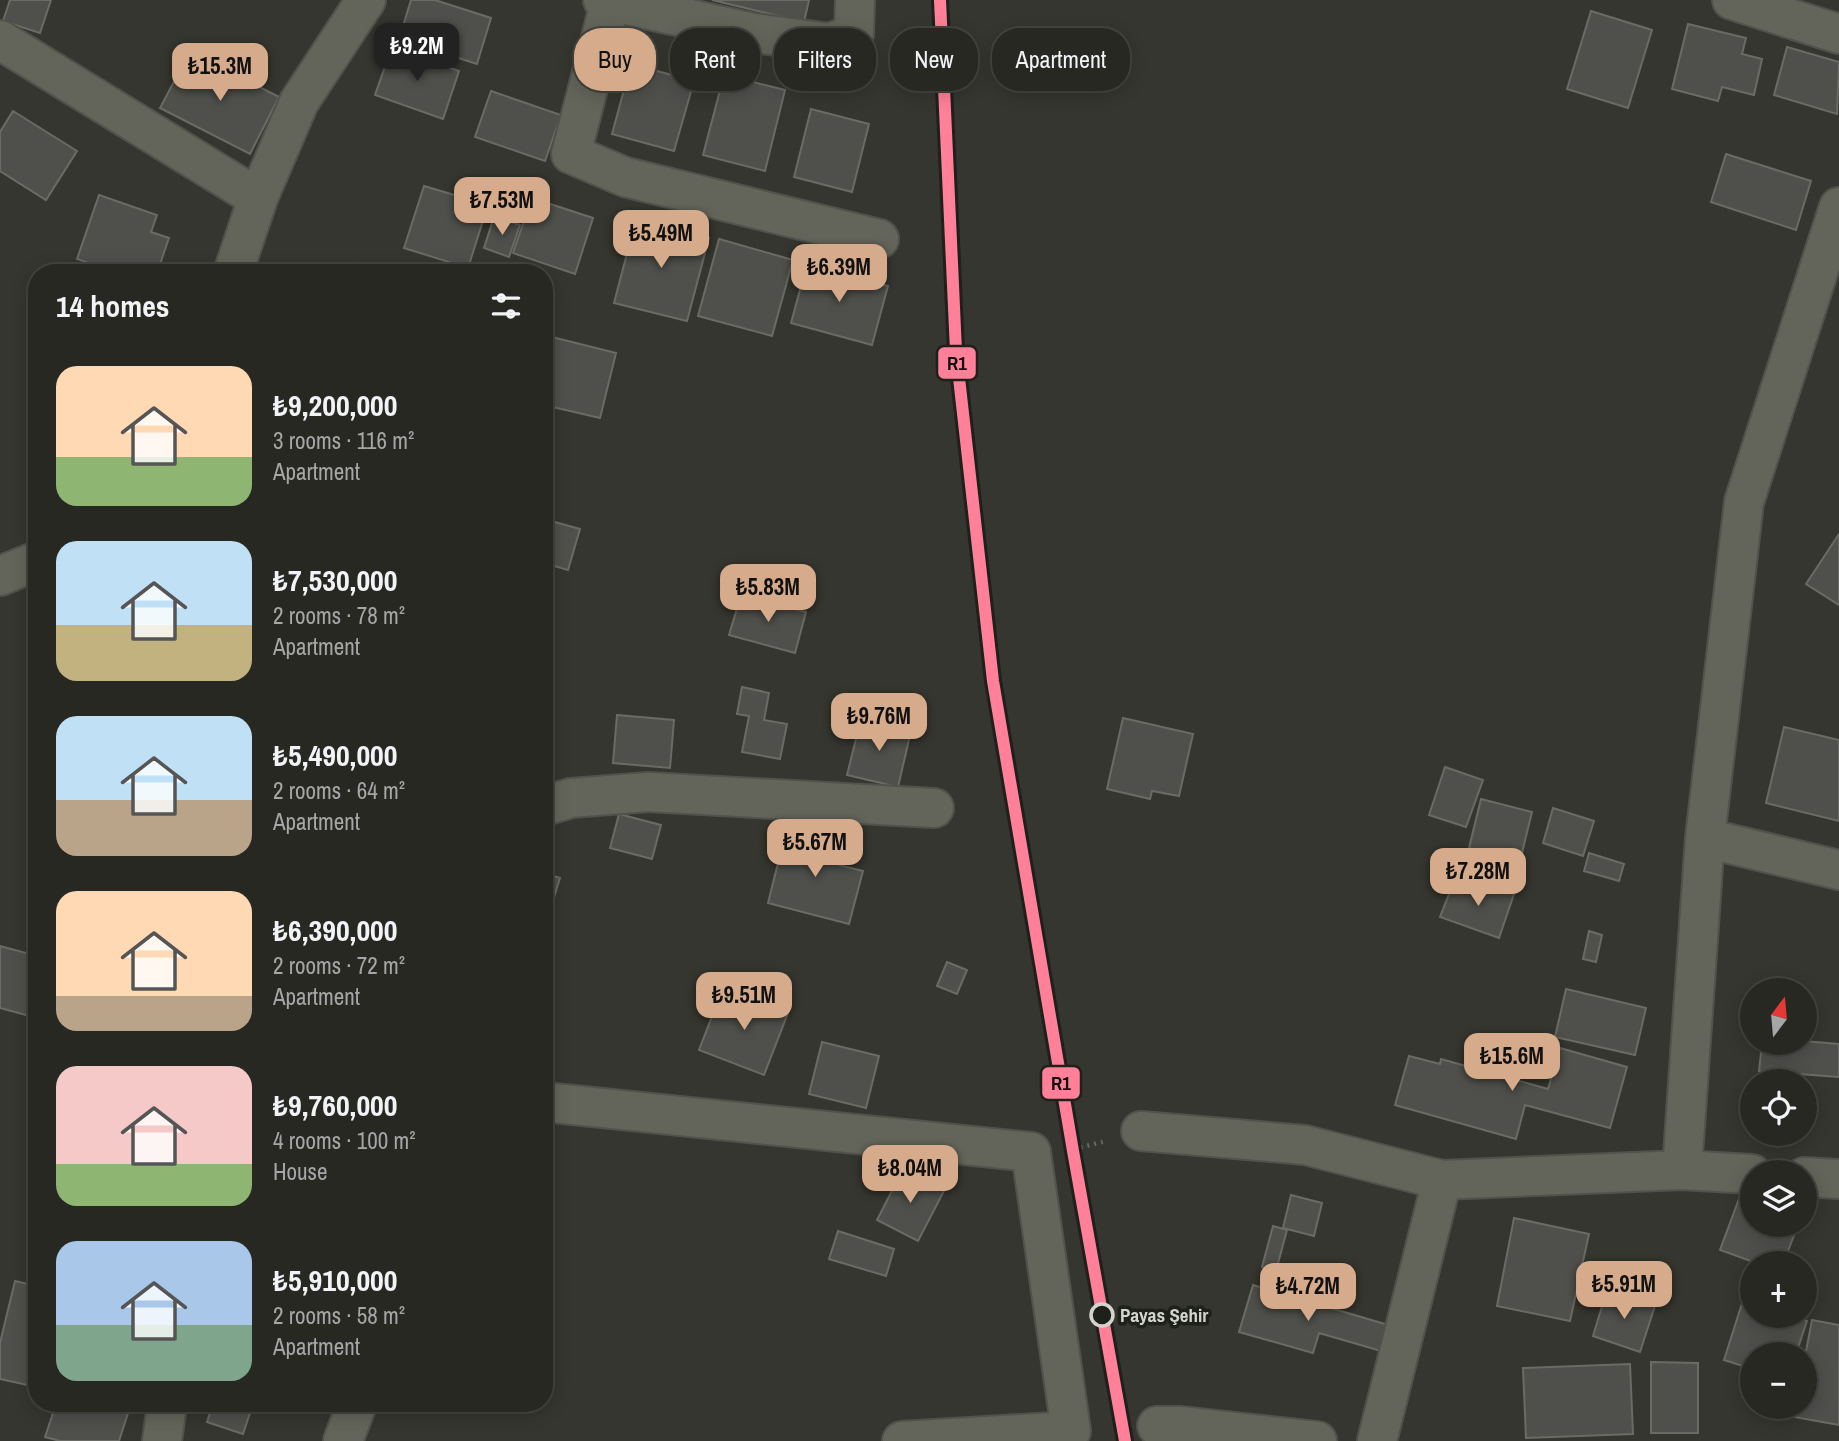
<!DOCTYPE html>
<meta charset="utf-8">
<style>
:root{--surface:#282823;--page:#343430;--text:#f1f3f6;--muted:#a5a6a6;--line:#444441;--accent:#d6ab8b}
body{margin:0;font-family:"Archivo Narrow",sans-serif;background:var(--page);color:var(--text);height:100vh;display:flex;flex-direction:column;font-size:26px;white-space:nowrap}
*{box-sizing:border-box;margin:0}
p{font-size:23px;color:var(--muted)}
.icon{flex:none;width:38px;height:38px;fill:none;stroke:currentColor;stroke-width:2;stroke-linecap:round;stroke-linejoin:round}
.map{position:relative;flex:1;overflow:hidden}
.drawer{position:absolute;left:28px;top:264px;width:525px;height:1148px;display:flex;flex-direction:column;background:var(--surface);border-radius:28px;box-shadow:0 4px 18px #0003,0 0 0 2px var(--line)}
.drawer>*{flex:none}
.top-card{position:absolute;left:574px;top:28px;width:665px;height:63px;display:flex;gap:14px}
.needle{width:46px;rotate:16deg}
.fabs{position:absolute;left:1740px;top:978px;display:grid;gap:14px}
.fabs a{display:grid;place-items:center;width:77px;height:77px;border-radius:50%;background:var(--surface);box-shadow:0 4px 18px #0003,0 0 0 2px var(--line);font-size:35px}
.price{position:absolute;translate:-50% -60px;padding:0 16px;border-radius:14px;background:var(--accent);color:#111;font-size:23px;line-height:46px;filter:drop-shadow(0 2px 4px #0008)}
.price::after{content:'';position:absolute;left:50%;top:42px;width:21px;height:16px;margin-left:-10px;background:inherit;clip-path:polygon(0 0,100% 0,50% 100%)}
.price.current{background:#222;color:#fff}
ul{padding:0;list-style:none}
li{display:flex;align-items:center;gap:21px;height:175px;padding:0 28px}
li span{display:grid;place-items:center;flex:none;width:196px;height:140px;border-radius:21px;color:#555}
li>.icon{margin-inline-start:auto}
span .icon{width:84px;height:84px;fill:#fffc;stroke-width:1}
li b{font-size:30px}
h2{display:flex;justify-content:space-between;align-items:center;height:84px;padding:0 28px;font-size:30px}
.pill{padding:0 24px;border-radius:28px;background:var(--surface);box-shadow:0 4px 18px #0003,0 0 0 2px var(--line);font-size:24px;line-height:63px}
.pill.current{background:var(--accent);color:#111}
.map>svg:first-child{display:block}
.building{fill:#4f504b;stroke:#6a6b65;stroke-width:2}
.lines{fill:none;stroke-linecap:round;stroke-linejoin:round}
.minor-casing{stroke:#51524c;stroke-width:42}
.path{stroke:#65685f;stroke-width:4.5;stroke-dasharray:2 5;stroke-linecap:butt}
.minor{stroke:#63655a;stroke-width:38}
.rail-1-casing{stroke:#1e201a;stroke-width:18}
.rail-1{stroke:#ff8098;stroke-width:12}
.stop-dot{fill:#1e201a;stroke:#d3d5cd;stroke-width:3.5}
.labels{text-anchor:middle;stroke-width:7;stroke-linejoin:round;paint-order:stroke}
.stop-label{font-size:19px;font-weight:bold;fill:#d3d5cd;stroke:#1e201a;text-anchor:start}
.line-badge{stroke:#1e201a;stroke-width:2.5}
.pale-badge-label{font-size:19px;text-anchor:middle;font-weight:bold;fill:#111}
</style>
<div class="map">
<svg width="1839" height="1441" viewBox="0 0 1839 1441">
<rect width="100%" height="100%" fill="#35362f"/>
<!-- building -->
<path class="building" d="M10,0h41l-11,33 -37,-12z
M411,0h24l56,18 -14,46 -78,-25z
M712,0h97l-5,22z
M1591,11l61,19 -24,78 -61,-19z
M1688,24l58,14 -4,16 20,5 -8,36 -32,-8 -4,14 -46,-12z
M392,47l67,24 -16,48 -68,-24z
M1787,47l52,15 -2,52 -63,-19z
M190,51l89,46 -29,57 -90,-46z
M631,64l63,17 -20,70 -62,-17z
M724,75l61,15 -20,81 -62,-16z
M491,91l70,24 -16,46 -70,-24z
M811,109l58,15 -17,68 -58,-15z
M13,111l64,40 -31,49 -46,-29v-39z
M1726,154l85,27 -15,49 -85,-28z
M424,186l64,19 -20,63 -64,-20z
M99,195l58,20 -6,17 18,6 -12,35h-39l-41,-14z
M532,198l61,20 -18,56 -62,-21z
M494,217l26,8 -11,32 -25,-9z
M636,219l73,19 -22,83 -73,-18z
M719,239l74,21 -21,76 -74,-20z
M355,263l30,10h-34z
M807,264l81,22 -16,59 -81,-22z
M544,335l72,18 -16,65 -56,-13z
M544,519l36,10 -12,41 -24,-7z
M1839,534v71l-33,-21z
M741,595l65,17 -11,41 -66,-18z
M742,687l27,6 -5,27 23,4 -7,35 -38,-7 7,-36 -12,-2z
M617,715l57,5 -4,48 -57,-5z
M1123,718l70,16 -14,62 -27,-5 -2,8 -43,-10z
M861,719l50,12 -13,56 -51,-12z
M1784,727l55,13v81l-73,-18z
M1445,767l38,13 -17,47 -37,-12z
M1481,799l51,13 -12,49 -51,-13z
M1553,808l41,13 -11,35 -40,-13z
M619,814l42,11 -9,34 -42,-11z
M786,831l58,14 -5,20 24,6 -14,53 -81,-21z
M1589,853l35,11 -5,17 -35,-10z
M544,873l16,5 -16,52z
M1454,881l33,12 4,-8 23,9 -15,44 -59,-21z
M1589,931l13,4 -6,27 -13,-3z
M0,946l37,10v62l-37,-10z
M947,962l20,8 -10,24 -20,-8z
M723,988l65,25 -24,62 -65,-25z
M1566,989l80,19 -11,47 -80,-18z
M1804,1041l35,3v33l-80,-6 3,-28z
M822,1042l57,14 -13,52 -57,-14z
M1560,1048l67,19 -17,61 -85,-23 -9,34 -121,-34 14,-49 31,8 1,-5 107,30z
M903,1169l41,22 -26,50 -41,-21z
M1291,1195l31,8 -8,33 -31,-8z
M1740,1196l12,5v24h46l-15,39h-24l-39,-14z
M1514,1218l75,16 -19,87 -73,-15z
M1273,1226l14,4 -11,41 -14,-4z
M838,1231l56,18 -8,27 -57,-17z
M15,1281l22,5v82l-5,18 -32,-7v-36z
M1253,1285l142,42 -7,26 -69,-20 -6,20 -74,-21z
M1607,1290l48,16 -15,46 -47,-16z
M1743,1300l9,3v13h40l15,5 -11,33h-44v15l-28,-9z
M1812,1320l27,5v100l-45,-8 2,-10h8v-45z
M1651,1362l47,1v70h-47z
M1630,1364l3,70 -107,4 -3,-70z
M56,1404h75l-12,37h-59l-15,-4z
M213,1404h40l-10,30 -36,-12z"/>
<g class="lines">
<!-- minor casing -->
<g class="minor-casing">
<path id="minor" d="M603,0l151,33 76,10 24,-9 1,-34
M1732,0l107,34
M610,3l-39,151 54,23 254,62
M0,40l258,158
M233,273l25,-75 41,-96 67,-102
M0,576l37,-15
M544,806l27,-8 77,-6 286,16
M1705,838l134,32
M544,1102l487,50 40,279 -169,10
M1141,1131l164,14 137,35
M1752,1174l-70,-4 23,-332 39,-336 95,-295
M1804,1177l35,2
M1157,1426h24l136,15
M162,1441l5,-37
M343,1441l14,-37
M1377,1441l65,-261 240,-10"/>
</g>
<!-- path -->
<path class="path" d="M1067,1151l39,-10"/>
<!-- minor -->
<use href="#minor" class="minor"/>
<!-- rail-1 casing -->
<g class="rail-1-casing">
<path id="rail-1" d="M940,0l16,351 37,330 80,470 52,290"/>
</g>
<!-- rail-1 -->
<use href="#rail-1" class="rail-1"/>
</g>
<!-- markers -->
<circle class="stop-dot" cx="1102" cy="1315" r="11"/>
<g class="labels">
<!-- stop labels -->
<g class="stop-label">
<text x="1120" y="1322">Payas Şehi̇r</text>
</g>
</g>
<g class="line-badge">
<rect x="937" y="346" width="40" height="34" rx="7" fill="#ff8098"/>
<rect x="1041" y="1066" width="40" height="34" rx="7" fill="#ff8098"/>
</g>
<g class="pale-badge-label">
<text x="957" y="370">R1</text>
<text x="1061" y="1090">R1</text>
</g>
</svg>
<div class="fabs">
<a><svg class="needle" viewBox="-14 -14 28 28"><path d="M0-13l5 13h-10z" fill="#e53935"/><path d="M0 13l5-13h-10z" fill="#a5a6a6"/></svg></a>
<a><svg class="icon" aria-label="locate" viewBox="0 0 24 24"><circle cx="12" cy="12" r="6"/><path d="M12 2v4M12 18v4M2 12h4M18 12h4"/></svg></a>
<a><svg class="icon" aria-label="layers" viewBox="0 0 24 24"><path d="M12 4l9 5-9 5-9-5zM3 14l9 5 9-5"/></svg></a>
<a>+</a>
<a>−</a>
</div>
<b class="price current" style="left:417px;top:83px">₺9.2M</b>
<b class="price" style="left:220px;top:103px">₺15.3M</b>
<b class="price" style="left:502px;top:237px">₺7.53M</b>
<b class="price" style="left:661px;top:270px">₺5.49M</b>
<b class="price" style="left:839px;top:304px">₺6.39M</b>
<b class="price" style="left:768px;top:624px">₺5.83M</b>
<b class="price" style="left:879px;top:753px">₺9.76M</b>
<b class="price" style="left:815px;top:879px">₺5.67M</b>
<b class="price" style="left:1478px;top:908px">₺7.28M</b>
<b class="price" style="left:744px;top:1032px">₺9.51M</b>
<b class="price" style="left:1512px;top:1093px">₺15.6M</b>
<b class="price" style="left:910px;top:1205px">₺8.04M</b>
<b class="price" style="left:1624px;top:1321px">₺5.91M</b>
<b class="price" style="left:1308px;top:1323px">₺4.72M</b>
<div class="top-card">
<a class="pill current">Buy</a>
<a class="pill">Rent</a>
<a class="pill">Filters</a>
<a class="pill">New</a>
<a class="pill">Apartment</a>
</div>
<section class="drawer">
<h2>14 homes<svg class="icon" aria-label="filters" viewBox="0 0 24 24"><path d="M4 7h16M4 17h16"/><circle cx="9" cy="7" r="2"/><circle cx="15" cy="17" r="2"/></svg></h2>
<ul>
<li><span style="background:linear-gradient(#ffd9b3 65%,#8fb573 0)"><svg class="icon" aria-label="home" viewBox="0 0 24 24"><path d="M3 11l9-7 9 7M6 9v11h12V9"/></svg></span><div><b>₺9,200,000</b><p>3 rooms · 116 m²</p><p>Apartment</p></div></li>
<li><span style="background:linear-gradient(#bfe0f5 60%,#c2b280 0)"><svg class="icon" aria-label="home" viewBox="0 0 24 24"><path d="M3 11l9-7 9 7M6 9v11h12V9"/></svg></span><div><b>₺7,530,000</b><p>2 rooms · 78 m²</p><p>Apartment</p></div></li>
<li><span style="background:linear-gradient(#bfe0f5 60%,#b9a48a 0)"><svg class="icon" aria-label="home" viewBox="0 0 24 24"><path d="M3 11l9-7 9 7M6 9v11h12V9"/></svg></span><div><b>₺5,490,000</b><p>2 rooms · 64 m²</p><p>Apartment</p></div></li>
<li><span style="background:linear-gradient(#ffd9b3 75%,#b9a48a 0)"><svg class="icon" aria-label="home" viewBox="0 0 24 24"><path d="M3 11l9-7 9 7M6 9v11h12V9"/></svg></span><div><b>₺6,390,000</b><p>2 rooms · 72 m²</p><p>Apartment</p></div></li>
<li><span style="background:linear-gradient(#f6c9c9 70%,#8fb573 0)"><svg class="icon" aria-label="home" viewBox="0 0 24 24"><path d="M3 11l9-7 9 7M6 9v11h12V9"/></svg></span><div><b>₺9,760,000</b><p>4 rooms · 100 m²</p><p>House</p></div></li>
<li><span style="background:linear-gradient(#a9c7e8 60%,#7fa58c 0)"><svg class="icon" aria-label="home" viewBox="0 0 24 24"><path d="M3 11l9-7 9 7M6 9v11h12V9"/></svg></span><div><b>₺5,910,000</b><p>2 rooms · 58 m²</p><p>Apartment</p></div></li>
</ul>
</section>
</div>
